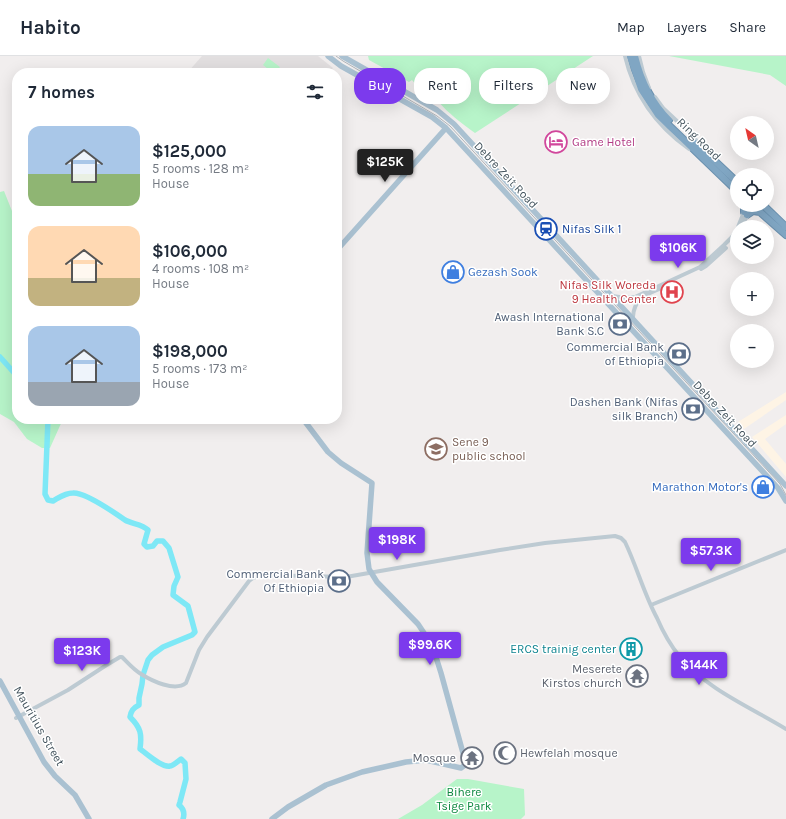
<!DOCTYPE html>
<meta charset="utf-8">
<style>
:root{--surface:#fff;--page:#f6f6f7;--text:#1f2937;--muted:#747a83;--line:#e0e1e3;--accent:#7c3aed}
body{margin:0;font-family:Karla,sans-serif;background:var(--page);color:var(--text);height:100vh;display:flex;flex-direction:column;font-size:15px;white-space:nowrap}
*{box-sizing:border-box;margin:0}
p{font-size:13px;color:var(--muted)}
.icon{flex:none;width:22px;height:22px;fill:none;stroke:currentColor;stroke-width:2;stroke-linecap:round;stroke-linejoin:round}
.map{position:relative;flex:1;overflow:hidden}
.drawer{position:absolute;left:12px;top:12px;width:330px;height:356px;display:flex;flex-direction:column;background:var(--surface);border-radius:16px;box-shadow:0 4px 16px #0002}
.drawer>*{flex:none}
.guide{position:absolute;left:354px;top:12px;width:372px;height:36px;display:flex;gap:8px}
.needle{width:26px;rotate:326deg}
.controls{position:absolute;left:730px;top:60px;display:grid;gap:8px}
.controls a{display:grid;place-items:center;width:44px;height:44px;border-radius:50%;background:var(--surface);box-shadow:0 4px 16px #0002;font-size:20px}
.price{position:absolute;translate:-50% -34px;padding:0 9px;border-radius:4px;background:var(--accent);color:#fff;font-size:13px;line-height:26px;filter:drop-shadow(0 1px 2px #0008)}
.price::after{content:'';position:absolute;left:50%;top:24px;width:12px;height:9px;margin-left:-6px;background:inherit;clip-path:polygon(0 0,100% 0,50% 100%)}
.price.current{background:#222;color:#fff}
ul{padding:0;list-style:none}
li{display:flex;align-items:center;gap:12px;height:100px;padding:0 16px}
li span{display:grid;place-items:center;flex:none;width:112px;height:80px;border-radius:12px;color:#555}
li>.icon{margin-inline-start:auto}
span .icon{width:48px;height:48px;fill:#fffc;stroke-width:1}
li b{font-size:17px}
h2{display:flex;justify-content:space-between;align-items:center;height:48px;padding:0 16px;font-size:17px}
.pill{padding:0 14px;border-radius:16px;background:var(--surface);box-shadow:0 4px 16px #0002;font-size:14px;line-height:36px}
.pill.current{background:var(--accent);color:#fff}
header{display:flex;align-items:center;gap:24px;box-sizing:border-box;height:56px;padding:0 20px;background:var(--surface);border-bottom:1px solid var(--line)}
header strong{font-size:19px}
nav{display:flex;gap:22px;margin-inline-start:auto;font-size:14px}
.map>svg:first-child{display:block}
.commercial{fill:#fef4e5}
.education{fill:#e2dfe0}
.green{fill:#b7f4c9}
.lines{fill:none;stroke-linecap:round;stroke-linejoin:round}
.river{stroke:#7ee8f6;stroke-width:5.5}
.highway-casing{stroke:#6b91af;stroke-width:8}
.minor{stroke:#bdcad2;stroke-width:4}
.major{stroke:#aac1d1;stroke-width:5.5}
.highway{stroke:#80a6c3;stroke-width:6}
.tram{stroke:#afb4b9;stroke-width:1}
.labels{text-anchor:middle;stroke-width:3;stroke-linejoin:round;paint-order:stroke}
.street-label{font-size:12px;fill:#44545e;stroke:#fff}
.hotel-label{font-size:12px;fill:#b23c85;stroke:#fff;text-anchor:start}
.transit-label{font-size:12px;fill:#164399;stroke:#fff;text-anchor:start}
.shop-label{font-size:12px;fill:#366cbe;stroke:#fff;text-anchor:start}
.health-label{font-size:12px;fill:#be3a42;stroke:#fff;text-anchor:end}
.service-label{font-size:12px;fill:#4e5e75;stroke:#fff;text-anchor:end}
.education-label{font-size:12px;fill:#785e54;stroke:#fff;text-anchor:start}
.culture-label{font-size:12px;fill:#0d838f;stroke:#fff;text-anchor:end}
.worship-label{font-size:12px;fill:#5b616d;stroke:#fff;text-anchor:end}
.park-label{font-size:12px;fill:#0c883f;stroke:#fff}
</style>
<header>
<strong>Habito</strong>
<nav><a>Map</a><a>Layers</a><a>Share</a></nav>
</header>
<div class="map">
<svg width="786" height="763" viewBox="0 0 786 763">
<rect width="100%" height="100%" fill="#f1eeee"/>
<!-- commercial -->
<path class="commercial" d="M786,336v8l-42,29 -6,-7z
M786,359v9l-21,15 21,25v13l-34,-40z"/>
<!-- education -->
<path class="education" d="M202,0h116l15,12 -4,5h-142z"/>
<!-- green -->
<path class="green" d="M368,0h225l-118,77c-20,-15 -39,-28 -49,-52l-9,5 -5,-6 -3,2 -40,-22z
M669,0h117v30l-16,-11z
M268,2l12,9 -5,6h-2l-10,-8z
M4,135l12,30 -3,2 4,11v185h46l-13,29h-8l-15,-9 -13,-17 -14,-8v-222z
M457,723h11l56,10 1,26 -4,4h-123l24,-14z"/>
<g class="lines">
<!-- river -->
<path class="river" d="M0,301l17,19
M48,363l-3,75 3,6 5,1c7,-4 12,-8 20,-8 12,-1 42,20 52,27 7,4 17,4 23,10l-4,14 3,3 6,-1 4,-5h6l6,7 9,29 -4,9 -1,9 15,11 7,26 -3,3 -29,12 -11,8 -4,5 -5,15 -1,9 -3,14v7c-6,3 -8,6 -9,12 11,11 12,17 10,32 6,4 22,19 30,17 3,0 8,-5 11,-7l4,4 1,16 -6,23 -1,3c5,4 6,8 4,14"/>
<!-- highway casing -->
<g class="highway-casing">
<path id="highway" d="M630,0l11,33 17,26 79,76
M635,0c6,25 16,46 34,64
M691,84l10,8 36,34
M744,149v7
M752,149l34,30
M763,149l23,22
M747,159l6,-4 7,1"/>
</g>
<!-- minor -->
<path class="minor" d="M625,0c9,39 32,70 64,93
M639,0l4,16 6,16
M655,41l8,11 31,29 6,9
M738,171l6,-15 5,-7
M741,171l8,-14
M701,213l5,-3 20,-18
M612,240l15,2 8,-1 65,-30 24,-22 8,-8 5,-8
M633,261c1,-20 15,-23 31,-30
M651,549l135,-55
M16,662l52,-28 37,-24 15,-9h2c6,6 12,13 19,17 11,7 34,18 45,9l13,-33 8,-13 42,-56 4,-3 9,-3 84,2 154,-27 45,-7 70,-7 6,2 4,4c12,25 19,52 32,76 6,14 14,28 23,39 28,33 70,50 106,72"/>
<!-- major -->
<path class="major" d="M328,0l13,10 91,51 14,11 332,360 8,13
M342,0l95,54 17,14 332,362
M337,194l109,-122
M0,625l44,81 11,14 20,19 14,24
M272,763l16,-12 38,-22 36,-13 44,-10 20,-2 35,8 4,-3 -2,-12 -22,-80 -6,-19 -5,-12 -12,-18 -41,-42 -8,-13 -2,-16 5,-70 -31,-20 -13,-11 -25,-33"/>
<!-- highway -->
<use href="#highway" class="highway"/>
<!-- tram -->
<path class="tram" d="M336,0l7,5 94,55 13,10 330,358 6,11"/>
</g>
<!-- icons -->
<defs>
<g id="hotel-ring" transform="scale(1.15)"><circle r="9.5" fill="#fff" stroke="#d1479c" stroke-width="1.5"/><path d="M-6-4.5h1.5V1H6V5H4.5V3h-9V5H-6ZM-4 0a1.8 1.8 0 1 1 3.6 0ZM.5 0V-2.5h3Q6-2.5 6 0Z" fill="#d1479c"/></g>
<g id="station-ring" transform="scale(1.15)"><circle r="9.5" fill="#fff" stroke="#1a4fb4" stroke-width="1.5"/><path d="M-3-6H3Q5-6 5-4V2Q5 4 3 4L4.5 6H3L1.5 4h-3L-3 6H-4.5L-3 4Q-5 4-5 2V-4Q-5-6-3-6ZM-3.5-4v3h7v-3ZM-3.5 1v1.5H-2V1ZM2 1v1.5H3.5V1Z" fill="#1a4fb4"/></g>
<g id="shop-ring" transform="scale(1.15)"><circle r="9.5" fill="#fff" stroke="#3f7fe0" stroke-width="1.5"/><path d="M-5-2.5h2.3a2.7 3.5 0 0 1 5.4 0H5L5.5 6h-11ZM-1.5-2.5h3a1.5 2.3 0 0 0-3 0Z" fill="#3f7fe0"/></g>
<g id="hospital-ring" transform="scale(1.15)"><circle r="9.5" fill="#fff" stroke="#e0444e" stroke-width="1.5"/><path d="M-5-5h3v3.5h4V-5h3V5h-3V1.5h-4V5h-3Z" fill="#e0444e"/></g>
<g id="bank-ring" transform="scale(1.15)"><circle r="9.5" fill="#fff" stroke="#5c6f8a" stroke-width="1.5"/><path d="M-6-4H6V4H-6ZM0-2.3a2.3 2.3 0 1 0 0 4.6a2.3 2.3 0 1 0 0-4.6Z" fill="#5c6f8a"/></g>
<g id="school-ring" transform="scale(1.15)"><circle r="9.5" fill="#fff" stroke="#8d6e63" stroke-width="1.5"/><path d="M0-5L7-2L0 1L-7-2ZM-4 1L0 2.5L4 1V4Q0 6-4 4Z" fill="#8d6e63"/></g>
<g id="building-ring" transform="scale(1.15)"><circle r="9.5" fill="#fff" stroke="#0f9aa8" stroke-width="1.5"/><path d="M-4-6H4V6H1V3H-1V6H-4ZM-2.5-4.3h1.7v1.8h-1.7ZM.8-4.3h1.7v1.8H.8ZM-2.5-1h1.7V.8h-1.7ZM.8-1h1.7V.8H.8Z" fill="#0f9aa8"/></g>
<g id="temple-ring" transform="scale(1.15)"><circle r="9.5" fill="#fff" stroke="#6b7280" stroke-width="1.5"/><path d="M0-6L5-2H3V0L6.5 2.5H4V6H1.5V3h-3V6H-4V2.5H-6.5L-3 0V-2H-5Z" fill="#6b7280"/></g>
<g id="mosque-ring" transform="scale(1.15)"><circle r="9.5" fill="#fff" stroke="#6b7280" stroke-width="1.5"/><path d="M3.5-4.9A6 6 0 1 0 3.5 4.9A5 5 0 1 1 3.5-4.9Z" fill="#6b7280"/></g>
</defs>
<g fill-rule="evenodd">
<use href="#hotel-ring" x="556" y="86"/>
<use href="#station-ring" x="546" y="173"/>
<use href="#shop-ring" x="453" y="216"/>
<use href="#hospital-ring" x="672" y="236"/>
<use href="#bank-ring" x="620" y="268"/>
<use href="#bank-ring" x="679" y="298"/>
<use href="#bank-ring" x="693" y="353"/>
<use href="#school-ring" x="436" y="393"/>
<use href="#shop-ring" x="763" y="431"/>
<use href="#bank-ring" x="339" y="525"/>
<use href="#building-ring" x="631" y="593"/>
<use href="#temple-ring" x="637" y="620"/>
<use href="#mosque-ring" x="505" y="697"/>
<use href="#temple-ring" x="472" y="702"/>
</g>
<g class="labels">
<!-- street labels -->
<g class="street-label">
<text transform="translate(699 83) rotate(44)" y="4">Ring Road</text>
<text transform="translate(506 119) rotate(47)" y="4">Debre Zeit Road</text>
<text transform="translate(725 358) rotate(47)" y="4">Debre Zeit Road</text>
<text transform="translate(39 670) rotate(60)" y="4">Mauritius Street</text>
</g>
<!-- hotel labels -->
<g class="hotel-label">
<text x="572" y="90">Game Hotel</text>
</g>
<!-- transit labels -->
<g class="transit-label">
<text x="562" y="177">Nifas Silk 1</text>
</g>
<!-- shop labels -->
<g class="shop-label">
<text x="468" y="220">Gezash Sook</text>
<text x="748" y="435" text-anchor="end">Marathon Motor's</text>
</g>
<!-- health labels -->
<g class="health-label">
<text x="656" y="233">Nifas Silk Woreda<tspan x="656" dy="14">9 Health Center</tspan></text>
</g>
<!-- service labels -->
<g class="service-label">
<text x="604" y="265">Awash International<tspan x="604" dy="14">Bank S.C</tspan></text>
<text x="664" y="295">Commercial Bank<tspan x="664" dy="14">of Ethiopia</tspan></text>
<text x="678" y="350">Dashen Bank (Nifas<tspan x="678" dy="14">silk Branch)</tspan></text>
<text x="324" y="522">Commercial Bank<tspan x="324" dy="14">Of Ethiopia</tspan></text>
</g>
<!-- education labels -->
<g class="education-label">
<text x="452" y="390">Sene 9<tspan x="452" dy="14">public school</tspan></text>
</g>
<!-- culture labels -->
<g class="culture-label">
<text x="616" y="597">ERCS trainig center</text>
</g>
<!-- worship labels -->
<g class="worship-label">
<text x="622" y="617">Meserete<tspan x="622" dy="14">Kirstos church</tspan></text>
<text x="520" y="701" text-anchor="start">Hewfelah mosque</text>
<text x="456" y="706">Mosque</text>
</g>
<!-- park labels -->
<g class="park-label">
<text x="464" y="740">Bihere<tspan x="464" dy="14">Tsige Park</tspan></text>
</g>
</g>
</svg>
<div class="controls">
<a><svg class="needle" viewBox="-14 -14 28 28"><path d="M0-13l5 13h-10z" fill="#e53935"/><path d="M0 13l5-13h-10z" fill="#747a83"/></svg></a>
<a><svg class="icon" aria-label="locate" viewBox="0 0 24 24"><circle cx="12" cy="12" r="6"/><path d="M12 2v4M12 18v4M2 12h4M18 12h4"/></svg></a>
<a><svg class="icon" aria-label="layers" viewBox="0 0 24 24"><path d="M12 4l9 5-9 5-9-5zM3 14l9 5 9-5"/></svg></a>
<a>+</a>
<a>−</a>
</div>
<b class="price current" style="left:385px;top:127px">$125K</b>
<b class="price" style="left:678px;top:213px">$106K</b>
<b class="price" style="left:397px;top:505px">$198K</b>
<b class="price" style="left:711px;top:516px">$57.3K</b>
<b class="price" style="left:430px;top:610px">$99.6K</b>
<b class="price" style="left:82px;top:616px">$123K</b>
<b class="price" style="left:699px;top:630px">$144K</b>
<div class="guide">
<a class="pill current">Buy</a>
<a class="pill">Rent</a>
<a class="pill">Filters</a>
<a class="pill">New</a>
</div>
<section class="drawer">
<h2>7 homes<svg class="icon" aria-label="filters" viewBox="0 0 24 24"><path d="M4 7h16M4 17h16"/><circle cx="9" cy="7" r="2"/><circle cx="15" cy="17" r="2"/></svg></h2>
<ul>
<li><span style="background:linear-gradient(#a9c7e8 60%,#8fb573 0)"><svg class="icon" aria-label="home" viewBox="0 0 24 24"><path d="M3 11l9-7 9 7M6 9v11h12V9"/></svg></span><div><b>$125,000</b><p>5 rooms · 128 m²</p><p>House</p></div></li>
<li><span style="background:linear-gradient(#ffd9b3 65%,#c2b280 0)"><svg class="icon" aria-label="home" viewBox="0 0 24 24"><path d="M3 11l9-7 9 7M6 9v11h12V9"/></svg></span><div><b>$106,000</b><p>4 rooms · 108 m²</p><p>House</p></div></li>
<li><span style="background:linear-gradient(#a9c7e8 70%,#9aa5b1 0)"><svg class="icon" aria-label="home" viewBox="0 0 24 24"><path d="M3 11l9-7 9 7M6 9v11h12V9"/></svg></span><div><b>$198,000</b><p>5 rooms · 173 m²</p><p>House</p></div></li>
</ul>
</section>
</div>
